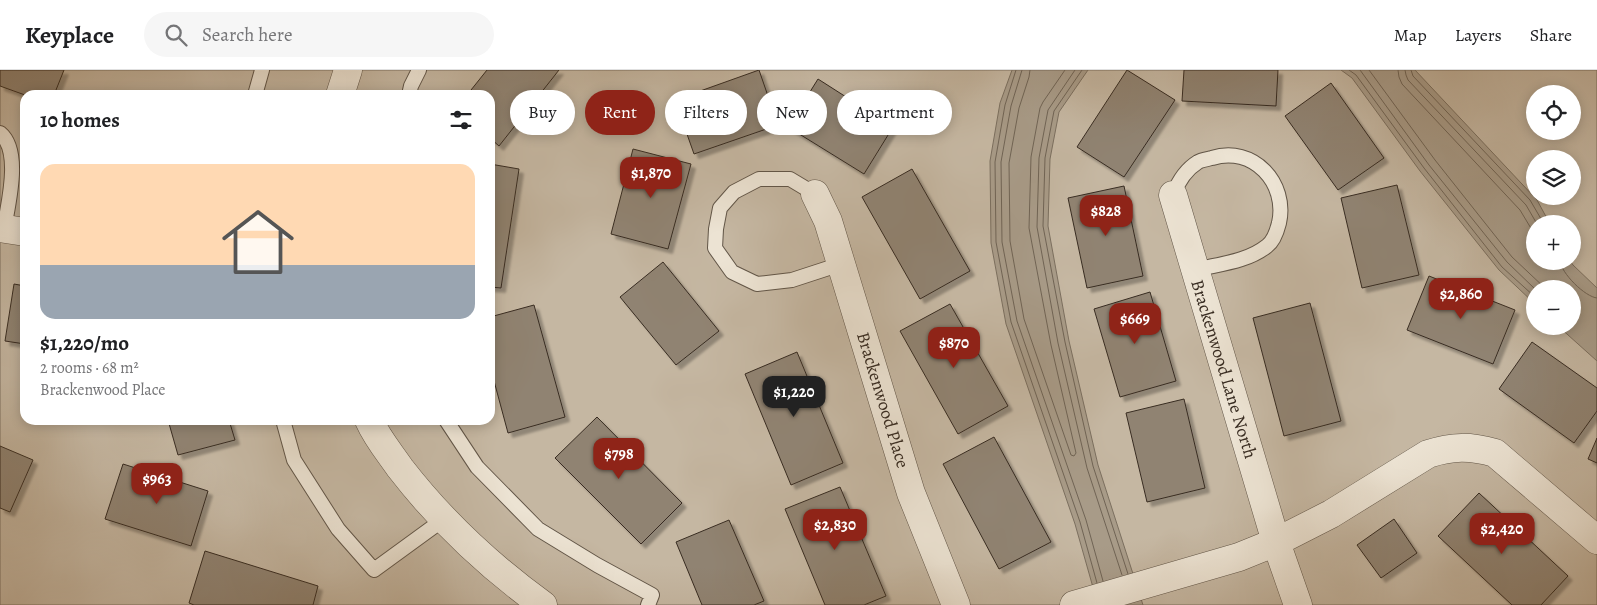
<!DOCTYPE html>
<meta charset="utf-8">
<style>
:root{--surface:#fff;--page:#f6f6f6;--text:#202124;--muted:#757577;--line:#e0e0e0;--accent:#8f2418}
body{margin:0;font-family:Alegreya,serif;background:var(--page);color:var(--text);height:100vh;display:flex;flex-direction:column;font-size:19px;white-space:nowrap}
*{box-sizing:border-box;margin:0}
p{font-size:16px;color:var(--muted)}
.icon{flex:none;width:28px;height:28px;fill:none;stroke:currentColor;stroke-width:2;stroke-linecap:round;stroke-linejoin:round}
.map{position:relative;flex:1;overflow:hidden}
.drawer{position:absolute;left:20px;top:20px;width:475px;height:335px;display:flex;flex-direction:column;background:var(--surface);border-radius:15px;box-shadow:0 2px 12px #0003}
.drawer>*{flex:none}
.banner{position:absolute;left:510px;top:20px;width:475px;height:45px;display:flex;gap:10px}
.buttons{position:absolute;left:1526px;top:15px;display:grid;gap:10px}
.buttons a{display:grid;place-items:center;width:55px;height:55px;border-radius:50%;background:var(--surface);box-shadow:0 2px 12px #0003;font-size:25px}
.price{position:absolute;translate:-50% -42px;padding:0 11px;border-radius:10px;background:var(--accent);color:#fff;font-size:16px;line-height:32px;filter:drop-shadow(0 1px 2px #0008)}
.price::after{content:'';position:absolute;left:50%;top:30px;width:15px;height:11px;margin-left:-8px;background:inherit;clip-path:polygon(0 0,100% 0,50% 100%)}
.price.active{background:#222;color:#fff}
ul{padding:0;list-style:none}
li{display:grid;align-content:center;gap:10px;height:265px;padding:0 20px}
li span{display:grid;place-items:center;height:155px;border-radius:15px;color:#555}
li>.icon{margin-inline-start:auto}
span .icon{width:90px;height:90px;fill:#fffc;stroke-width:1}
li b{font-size:21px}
h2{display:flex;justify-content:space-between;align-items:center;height:60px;padding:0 20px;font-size:21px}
.tag{padding:0 18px;border-radius:22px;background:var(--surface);box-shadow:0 2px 12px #0003;font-size:18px;line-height:45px}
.tag.active{background:var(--accent);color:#fff}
header{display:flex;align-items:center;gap:30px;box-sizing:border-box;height:70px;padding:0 25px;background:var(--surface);border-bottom:1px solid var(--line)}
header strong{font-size:24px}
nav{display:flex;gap:28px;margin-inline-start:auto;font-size:18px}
.search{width:350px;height:45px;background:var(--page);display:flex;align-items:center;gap:12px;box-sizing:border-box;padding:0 18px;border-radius:28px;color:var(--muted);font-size:19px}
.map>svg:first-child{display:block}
.green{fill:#c5b7a2;stroke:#7e7262;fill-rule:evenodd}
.water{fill:#a89b88;stroke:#7b6f5f}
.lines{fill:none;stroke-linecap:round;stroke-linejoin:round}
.shore{stroke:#706455;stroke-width:1}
.building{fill:#908372;stroke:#382c22;filter:url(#shadow)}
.service-casing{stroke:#625648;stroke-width:16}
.minor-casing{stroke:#625648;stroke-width:29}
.service{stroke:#ece3d3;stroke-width:14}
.minor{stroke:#ece3d3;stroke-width:28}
.labels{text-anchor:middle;stroke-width:4;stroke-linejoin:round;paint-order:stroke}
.street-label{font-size:18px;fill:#382c22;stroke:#ece3d3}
</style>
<header>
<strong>Keyplace</strong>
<div class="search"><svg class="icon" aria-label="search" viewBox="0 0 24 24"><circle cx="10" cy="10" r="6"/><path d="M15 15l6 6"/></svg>Search here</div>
<nav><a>Map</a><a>Layers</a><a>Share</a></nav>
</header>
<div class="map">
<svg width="1597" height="535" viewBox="0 0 1597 535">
<defs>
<filter id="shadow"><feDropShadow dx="4.5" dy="4.5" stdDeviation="1" flood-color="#0004"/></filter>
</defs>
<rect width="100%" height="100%" fill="#e2d4bc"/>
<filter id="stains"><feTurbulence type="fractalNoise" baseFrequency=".004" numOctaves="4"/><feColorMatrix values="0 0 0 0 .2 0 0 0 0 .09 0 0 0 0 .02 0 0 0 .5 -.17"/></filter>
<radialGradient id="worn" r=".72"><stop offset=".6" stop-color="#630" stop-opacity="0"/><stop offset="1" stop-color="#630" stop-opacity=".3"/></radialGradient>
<!-- green -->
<path class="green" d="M0,0h1597v535h-1597zM1535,24h37v37h-37zM25,25h465v325h-465zM1535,89h37v37h-37zM1535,154h37v37h-37zM1535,219h37v37h-37z"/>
<!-- water -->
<path class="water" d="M1012,0h76l-29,42 -9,47 -2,67 21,115 29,124 45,140h-45l-23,-81 -69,-200 -15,-81 -1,-82 10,-58z
M1341,0h74l122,130 13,24h-15v37h35l3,4 24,23v73l-39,-35h14v-37h-37v15l-36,-34 -79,-99 -68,-93z"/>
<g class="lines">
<!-- shore -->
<path class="shore" d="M1016,0l-11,35 -10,57 1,80 15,80 69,200 17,61
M1022,0l-11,36 -10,56 1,80 15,79 69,199 17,61
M1030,0l-1,7 -10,31 -10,55 1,78 14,78 47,136 3,1 2,-3 -25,-108 -22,-117 2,-71 9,-49 3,-6 22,-32
M1075,0l-27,40 -9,48 -2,69 21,116 29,125 35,107
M1082,0l-28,41 -9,47 -2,68 22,116 28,124 35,108
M1349,0l7,5 68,93 78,99 33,30
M1360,0l69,95 78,97 28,27
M1369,0l66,90 77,97 34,32
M1398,0l1,7 3,7 118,126 15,25
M1405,0l1,5 2,5 118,125 11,19
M1411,0l2,6 117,124 14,24
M1560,191c1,12 25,36 37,37"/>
</g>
<!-- building -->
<path class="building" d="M0,0h64l-10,25h-29l-25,-9z
M487,0h72l-60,76 -9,-8v-43h-23z
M759,0l19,55 -84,29 -19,-54z
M1127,0l48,30 -51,77 -47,-30z
M1184,0h94l-2,36 -94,-5z
M818,9l75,48 -29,47 -76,-47z
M1331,13l53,75 -46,32 -53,-74z
M171,21l1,4h-16z
M633,79l58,15 -23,85 -57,-15z
M490,94l29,5 -18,119 -11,-1z
M912,99l58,102 -50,28 -58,-102z
M1397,115l22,90 -57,13 -21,-90z
M1124,116l19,90 -56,12 -19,-90z
M663,192l56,69 -43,34 -56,-68z
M1429,206l86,34 -22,54 -86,-34z
M14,214l11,2v58l-20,-3z
M1150,222l26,89 -56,16 -26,-88z
M1310,233l31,118 -57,15 -31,-118z
M950,234l58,102 -50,28 -58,-103z
M534,235l31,112 -57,16 -18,-67v-49z
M1532,272l65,46v23l-23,32 -75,-54z
M797,282l46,111 -52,22 -46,-111z
M1184,329l21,89 -58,14 -21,-89z
M597,347l85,86 -41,41 -86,-86z
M168,350h61l6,20 -57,15z
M994,367l57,105 -52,27 -56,-105z
M1597,368v25l-9,-4z
M0,376l33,14 -23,52 -10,-4z
M123,394l85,27 -17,55 -86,-27z
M840,417l46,109 -22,9h-39l-40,-96z
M1479,423l89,83 -27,29h-29l-74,-69z
M1394,449l23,34 -36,25 -24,-33z
M729,450l35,81 -10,4h-52l-26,-63z
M205,481l113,35 -5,19h-119l-5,-2z"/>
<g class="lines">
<!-- service casing -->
<g class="service-casing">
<path id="service" d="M255,25l7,-25
M409,25l2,-9 8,-16
M0,63c22,18 8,71 4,96
M815,124l-25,-15h-31l-25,13 -14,16 -4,21 -1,19 17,24 25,12 35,-4 49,-16
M1173,125c5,-13 12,-25 25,-33 3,-2 10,-3 14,-4 41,-13 76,25 67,65 -2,8 -5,18 -12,23 -20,16 -48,18 -72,24
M283,350l11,40 44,69 36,41 70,-51
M446,350l31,47 61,62 59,36 55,30 -4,10"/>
</g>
<!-- minor casing -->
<g class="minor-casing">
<path id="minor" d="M340,25l8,-25
M815,124l13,27 83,272 45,112
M1173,125l103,347 22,63
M0,158l25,4
M369,350c8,18 20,32 31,48 41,53 89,98 143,137
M1074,535l165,-48 37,-15 55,-28 97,-60c25,-8 42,-8 67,-1l102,87"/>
</g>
<!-- service -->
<use href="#service" class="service"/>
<!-- minor -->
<use href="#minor" class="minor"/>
</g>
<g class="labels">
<!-- street labels -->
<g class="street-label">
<text transform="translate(1224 299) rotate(73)" y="6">Brackenwood Lane North</text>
<text transform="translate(883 330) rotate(73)" y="6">Brackenwood Place</text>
</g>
</g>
<rect width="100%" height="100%" filter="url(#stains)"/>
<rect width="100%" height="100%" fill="url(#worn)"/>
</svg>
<div class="buttons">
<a><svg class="icon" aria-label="locate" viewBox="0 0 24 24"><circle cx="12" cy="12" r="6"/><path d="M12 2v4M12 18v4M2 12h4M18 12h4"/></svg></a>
<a><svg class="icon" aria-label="layers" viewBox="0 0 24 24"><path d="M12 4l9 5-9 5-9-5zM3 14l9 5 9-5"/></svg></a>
<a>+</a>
<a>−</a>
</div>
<b class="price" style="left:651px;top:129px">$1,870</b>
<b class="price" style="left:1106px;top:167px">$828</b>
<b class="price" style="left:1461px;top:250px">$2,860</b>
<b class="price" style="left:1135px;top:275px">$669</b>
<b class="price" style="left:954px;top:299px">$870</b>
<b class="price active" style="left:794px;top:348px">$1,220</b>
<b class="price" style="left:619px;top:410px">$798</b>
<b class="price" style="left:157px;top:435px">$963</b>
<b class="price" style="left:835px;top:481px">$2,830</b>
<b class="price" style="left:1502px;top:485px">$2,420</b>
<div class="banner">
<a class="tag">Buy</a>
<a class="tag active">Rent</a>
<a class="tag">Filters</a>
<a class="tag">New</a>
<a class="tag">Apartment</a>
</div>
<section class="drawer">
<h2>10 homes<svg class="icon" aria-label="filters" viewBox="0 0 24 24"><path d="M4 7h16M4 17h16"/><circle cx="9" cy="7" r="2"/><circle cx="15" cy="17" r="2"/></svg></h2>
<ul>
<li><span style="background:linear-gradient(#ffd9b3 65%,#9aa5b1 0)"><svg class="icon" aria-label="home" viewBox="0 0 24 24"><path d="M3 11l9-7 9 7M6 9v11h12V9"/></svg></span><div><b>$1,220/mo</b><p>2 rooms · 68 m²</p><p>Brackenwood Place</p></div></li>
</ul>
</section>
</div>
